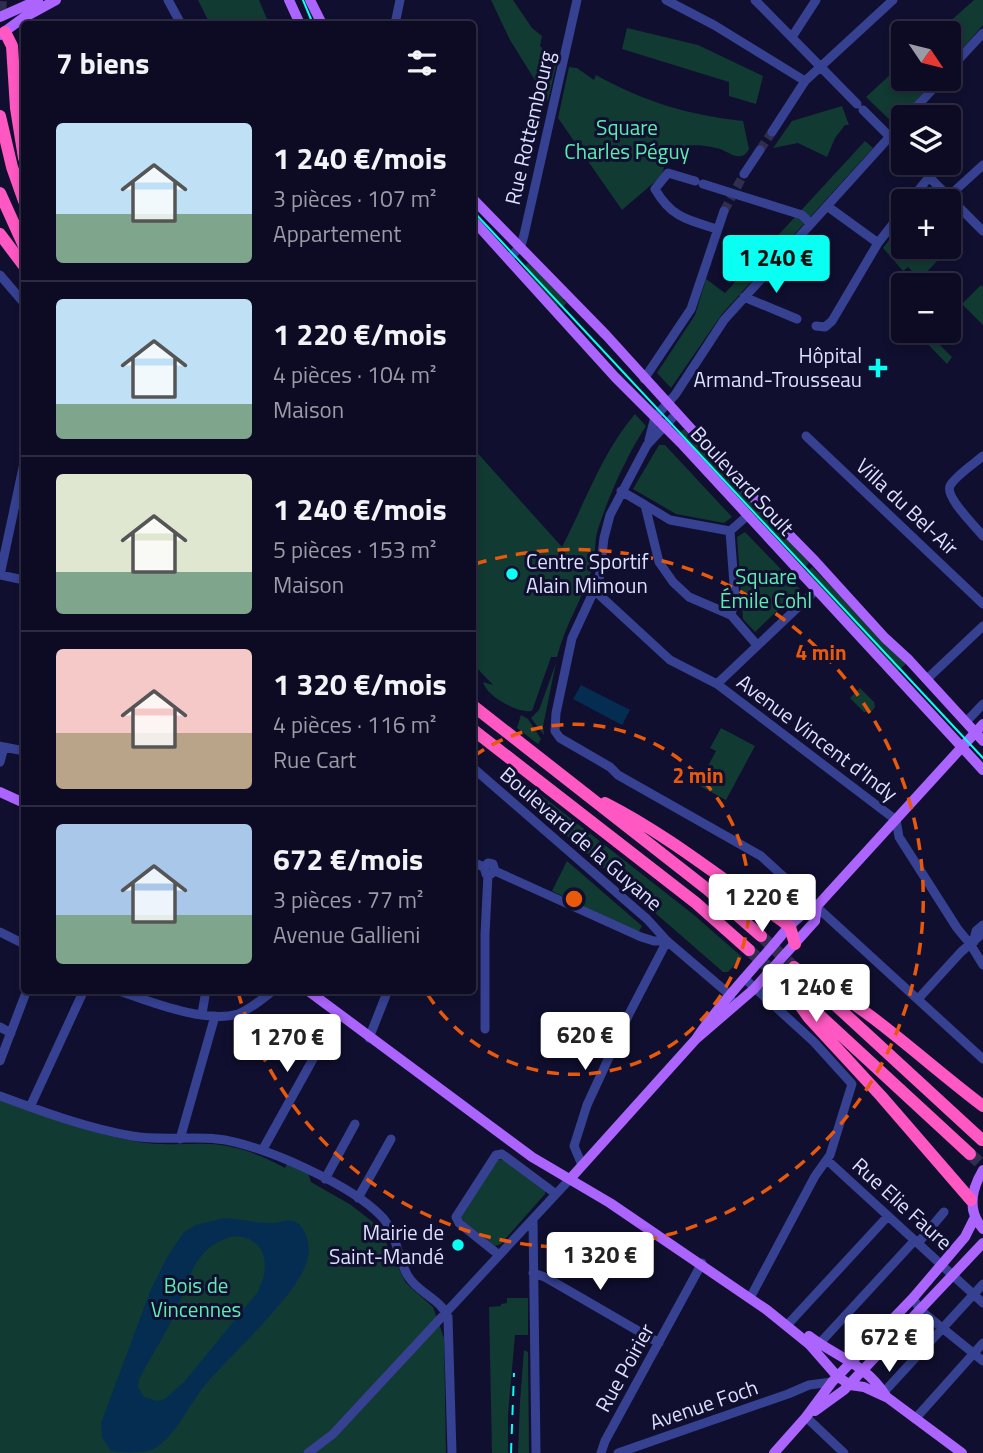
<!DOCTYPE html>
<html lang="fr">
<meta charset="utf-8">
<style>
:root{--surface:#0c0b23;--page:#15142b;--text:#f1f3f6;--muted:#9a9ba6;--line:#2c2b41;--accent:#09fff1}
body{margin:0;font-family:"Titillium Web",sans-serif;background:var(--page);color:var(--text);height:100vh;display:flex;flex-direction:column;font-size:26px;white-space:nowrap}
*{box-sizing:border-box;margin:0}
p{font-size:23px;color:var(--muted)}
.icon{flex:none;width:38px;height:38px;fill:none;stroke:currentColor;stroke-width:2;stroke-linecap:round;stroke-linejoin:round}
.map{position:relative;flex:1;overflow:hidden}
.sheet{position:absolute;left:21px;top:21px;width:455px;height:973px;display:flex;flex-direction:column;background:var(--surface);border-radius:7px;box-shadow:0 4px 10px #0003,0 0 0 2px var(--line)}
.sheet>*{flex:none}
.needle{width:46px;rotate:125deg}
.fabs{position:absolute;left:891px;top:21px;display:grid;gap:14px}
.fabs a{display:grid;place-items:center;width:70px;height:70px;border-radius:7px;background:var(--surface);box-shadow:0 4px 10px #0003,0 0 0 2px var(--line);font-size:35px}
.price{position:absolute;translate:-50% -60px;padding:0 16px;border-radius:7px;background:#fff;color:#222;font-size:23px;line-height:46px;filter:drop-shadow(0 2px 4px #0008)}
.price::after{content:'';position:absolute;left:50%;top:42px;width:21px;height:16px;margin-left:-10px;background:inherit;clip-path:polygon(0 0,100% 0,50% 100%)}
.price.selected{background:var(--accent);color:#111}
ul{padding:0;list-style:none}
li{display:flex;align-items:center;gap:21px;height:175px;padding:0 35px}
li+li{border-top:2px solid var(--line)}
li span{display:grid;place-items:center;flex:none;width:196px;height:140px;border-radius:7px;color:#555}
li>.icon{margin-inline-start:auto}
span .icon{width:84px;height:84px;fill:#fffc;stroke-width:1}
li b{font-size:30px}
h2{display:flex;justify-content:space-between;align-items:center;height:84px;padding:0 35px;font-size:30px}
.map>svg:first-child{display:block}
.green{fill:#113a32}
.water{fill:#052d52;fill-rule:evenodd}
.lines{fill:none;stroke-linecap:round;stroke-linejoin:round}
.minor-tunnel{stroke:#2f2e4e;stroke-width:9;stroke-dasharray:9 4.5;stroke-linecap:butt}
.highway-tunnel{stroke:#2f2e4e;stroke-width:12;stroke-dasharray:12 6;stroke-linecap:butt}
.minor{stroke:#364192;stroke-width:9}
.major{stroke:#ac64ff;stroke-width:10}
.highway{stroke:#ff58c3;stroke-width:12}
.tram{stroke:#09fff1;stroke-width:2}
.rail{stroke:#09fff1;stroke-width:2;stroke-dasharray:10 9;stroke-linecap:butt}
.ring{fill:none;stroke:#e8590c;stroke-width:3.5;stroke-dasharray:12 9}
.poi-dot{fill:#09fff1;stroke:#100f2f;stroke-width:2.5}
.labels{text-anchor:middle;stroke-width:6;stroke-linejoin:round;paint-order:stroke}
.street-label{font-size:21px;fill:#dddfff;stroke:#100f2f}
.park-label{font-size:21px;fill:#5cecb1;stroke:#100f2f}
.poi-label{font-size:21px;fill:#dddfff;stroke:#100f2f;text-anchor:end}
.centre{fill:#e8590c;stroke:#100f2f;stroke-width:3.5}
.ring-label{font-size:21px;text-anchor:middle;font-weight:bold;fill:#e8590c;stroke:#100f2f;stroke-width:6;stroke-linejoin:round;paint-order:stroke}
</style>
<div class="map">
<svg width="983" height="1453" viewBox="0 0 983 1453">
<rect width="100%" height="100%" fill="#100f2f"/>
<!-- green -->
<path class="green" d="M198,0h61l10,24h-59z
M491,0h22l19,28 10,8 -2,10 17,15 -9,40 -38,-61z
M974,0h9v25l-34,39 -1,-31h-11z
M627,28l71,17 65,31 -7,28 -27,-8v-14l-107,-33z
M903,63v16h32l-40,46 -29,-28z
M569,67l8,1 17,12 2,-5c49,27 92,40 147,46l6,28c-2,3 -3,6 -8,7 -6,2 -15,-5 -21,-7 -16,-5 -49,-9 -51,14h-4l-3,12 -4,4 -36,31 -64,-92z
M842,106l7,19h-4l-10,13 -8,19 -29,-14 -25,5 19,-27z
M865,141l8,7 -151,166 -51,74 -14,-15 38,-58 11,-36 19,14z
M903,222v25h26l11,11 -20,21 -12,-12 -5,4 -20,-23z
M528,263l38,35 -3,2 4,3 -6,5 -3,-3 -2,2 -30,-34 1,-2 -4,-3z
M981,285l2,2v38l-21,-21z
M915,331h11l26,26 -5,7z
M635,414l11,12c-19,29 -37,69 -48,103 -4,12 -2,25 -5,37 -10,32 -28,59 -36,91h-6l-19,54c-15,2 -46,-15 -49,-29l10,3 -20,-21v-216l89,99c23,-44 40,-95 73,-133z
M684,429l122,129 3,5 -5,5 -126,-134z
M659,445h6l67,72 -8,6 -48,-9 -43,-25z
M745,532l55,57 -45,43 -12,-13 -6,-82z
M812,567l95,96 -11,10 -86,-95 1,-2 -4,-4z
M556,663l-13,63 1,9 -13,-17 8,-8z
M860,688l14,14 1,5 -4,5h-7l-14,-14z
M521,715l7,4 13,20 -3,5 -21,-16z
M721,728l34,18 -29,54 -28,-15 18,-34 -6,-3z
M509,770l185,145 48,42 -14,15h-5l-216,-188z
M567,861l75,65 -4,7 -86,-42z
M0,1100c46,15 91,34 139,42 23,4 47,1 70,2 27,1 53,11 76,24l2,-5 21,10 3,9 40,23 27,21 28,57 27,24 11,31 2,115h-446z
M497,1159l7,1 41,31v3l-44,50 -6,2 -35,-28z
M507,1298h21v37h-13l-7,79v39h-16l-3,-146 12,-1v-2l6,-1z
M524,1350l4,2 1,101h-11l2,-52z"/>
<!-- water -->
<path class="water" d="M581,685l49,25 -8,15 -49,-26z
M224,1218c16,1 32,5 48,5 9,0 17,-6 25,0 11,8 14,25 10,38 -10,35 -76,93 -101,123 -18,21 -29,52 -54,66 -10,3 -30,3 -41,1l-9,-14 -1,-14 50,-134 16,-32 17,-25 12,-7zM234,1236c34,1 37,32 23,57l-73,89 -19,17 -8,2 -13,-4 -6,-10 1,-7c11,-24 27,-45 37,-69 15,-34 17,-64 58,-75z"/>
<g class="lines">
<!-- minor-tunnel -->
<path class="minor-tunnel" d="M760,150l12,-18
M724,211l20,-37"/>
<!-- highway-tunnel -->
<path class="highway-tunnel" d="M0,13l1,-13
M761,936l33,31
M749,950l33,30
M970,1154l13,12"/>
<!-- minor -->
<path class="minor" d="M168,0l13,24
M666,0l48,25 91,56
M755,0l102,104
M395,24l5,-24
M792,37l24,-37
M948,71l35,-38
M863,110l40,40
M907,117l35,-38
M772,132l33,-51 88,-81
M915,163l68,68
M744,174l16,-24
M695,181l-27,-8 -13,16c16,28 32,31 62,40
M703,184l99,31 6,6
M949,196l34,-31
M910,201l19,-24
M827,206l51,37
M508,259l13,-13 3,-11 53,-235
M0,275l24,28
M744,297l53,22
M816,326l9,1 7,-6 46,-78 25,-32
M644,379l47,-70 33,-98
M677,413l-30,32 -37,70 -6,23 -5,42 -27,58 -16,75 -1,18 5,7 50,29 8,8 143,81 222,203
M806,436l177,168
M649,440l6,-23 20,-22 49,-75 179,-198
M983,456c-8,7 -29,21 -33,30 -5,11 25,40 33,50
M24,463l-24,112 24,5
M621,491l24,14 14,57 14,20 16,15 42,18 26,30
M645,505l25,15 60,11
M730,531l5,67 -4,17
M730,531l17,-15
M594,590l76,70 47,24 179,136 3,17 58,91 9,11 8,3
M927,679l56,-53
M717,684l99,-94
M966,722l17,-18
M0,746l4,1 -4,15
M4,747l20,4
M472,767l175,152 20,22 62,53 2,5
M472,862l12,5 2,7h5l4,-3 -2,-7 -5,-1 -4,4
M495,871l146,66 13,4h13
M983,925l-7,6 -4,16 11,18
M0,932l24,12
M744,978l70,64 38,42 -22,71 -15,21 -65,122
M116,990c33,11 88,34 122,24 12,-4 25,-16 36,-24
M918,999l43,-47 22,-19
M202,1014l4,-24
M0,1027l11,6
M485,1029v-95l3,-60
M369,1038l19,-48
M0,1061l27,-71
M0,1096c43,16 87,32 132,40 29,5 57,0 85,3 43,4 137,47 166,79 14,16 14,40 25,58 10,17 33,23 40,41l4,136
M30,1107l54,-117
M180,1139l35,-123
M263,1149l75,-135
M827,1160l156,143
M582,1165l-8,-19 13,-41 42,-91 38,-73
M325,1179l30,-55
M358,1198l33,-59
M533,1219l3,234
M918,1243l26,-31
M499,1255l-40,-32 -3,-6 40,-62 6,-1 54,40
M533,1273l12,4 114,66
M913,1298l7,12 63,51
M790,1322l98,-106
M819,1344l96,-104
M884,1392l99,-108
M806,1417l38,36
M915,1419l68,-76
M308,1453l25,-19 237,-255
M601,1453l4,-12 97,-178
M618,1453l170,-59 21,-9 23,-3"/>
<!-- major -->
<path class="major" d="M289,0l11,24
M310,0l12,24
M0,17l38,-17
M0,35l23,-17 33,-18
M472,198l134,137 155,171 54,55 70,77 24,22 74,81
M472,219l143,158 68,68 300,325
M0,792l24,11
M307,990l225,167 78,46 157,107 42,34 28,32 13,9 14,2 24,11 74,55
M696,1039c22,-33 48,-60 73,-89 14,-16 28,-36 48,-44l166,-182
M983,1170c-12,20 -16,41 0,59
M570,1179l126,-140 58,-50 61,-68 2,-15
M809,1336c29,22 56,27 77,60
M815,1411l29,-21 139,-147
M774,1453l32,-36 26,-35 81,-84 52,-61 9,-18"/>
<!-- highway -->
<path class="highway" d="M5,32l7,14 4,62 8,50
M0,116l12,51 12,34
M0,193l24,53
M0,234l24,32
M472,705l235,184 54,47
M472,729l224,174 53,47
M605,803c63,32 118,77 176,117l9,7 5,17
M794,967l188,173
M815,979c61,35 112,85 168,127
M782,980l27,38 72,78 90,104
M802,999l168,155"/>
<!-- tram -->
<path class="tram" d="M303,0l10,24
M472,210l511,548"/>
<!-- rail -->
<path class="rail" d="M511,1453l3,-80"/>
</g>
<!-- distance rings -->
<g class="ring">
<path d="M474 756A175 175 0 1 1 426 992"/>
<path d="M475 564A349 349 0 1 1 238 992"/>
</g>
<!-- markers -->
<g class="poi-dot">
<path d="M874.5 357.5h7v7h7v7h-7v7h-7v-7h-7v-7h7z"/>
<circle cx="512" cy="574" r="7"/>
<circle cx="458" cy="1245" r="7"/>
</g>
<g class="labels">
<!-- street labels -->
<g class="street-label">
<text transform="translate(530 128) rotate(-77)" y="7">Rue Rottembourg</text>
<text transform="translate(742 481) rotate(47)" y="7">Boulevard Soult</text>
<text transform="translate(907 507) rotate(43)" y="7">Villa du Bel-Air</text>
<text transform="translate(817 738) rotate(37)" y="7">Avenue Vincent d'Indy</text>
<text transform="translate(581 839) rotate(41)" y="7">Boulevard de la Guyane</text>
<text transform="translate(902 1204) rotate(42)" y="7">Rue Elie Faure</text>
<text transform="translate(625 1368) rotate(-61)" y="7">Rue Poirier</text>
<text transform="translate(704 1405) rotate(-19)" y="7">Avenue Foch</text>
</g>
<!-- park labels -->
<g class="park-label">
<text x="627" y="135">Square<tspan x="627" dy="24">Charles Péguy</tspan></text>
<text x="766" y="584">Square<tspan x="766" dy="24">Émile Cohl</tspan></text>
<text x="196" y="1293">Bois de<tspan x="196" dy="24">Vincennes</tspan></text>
</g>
<!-- poi labels -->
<g class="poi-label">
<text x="862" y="363">Hôpital<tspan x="862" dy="24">Armand-Trousseau</tspan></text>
<text x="526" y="569" text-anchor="start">Centre Sportif<tspan x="526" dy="24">Alain Mimoun</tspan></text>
<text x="444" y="1240">Mairie de<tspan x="444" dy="24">Saint-Mandé</tspan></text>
</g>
</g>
<circle cx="574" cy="899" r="10" class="centre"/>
<g class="ring-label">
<text x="821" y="660">4 min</text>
<text x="698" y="783">2 min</text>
</g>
</svg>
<div class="fabs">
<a><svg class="needle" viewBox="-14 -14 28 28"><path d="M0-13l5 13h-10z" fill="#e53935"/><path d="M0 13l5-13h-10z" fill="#9a9ba6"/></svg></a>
<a><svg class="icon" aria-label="layers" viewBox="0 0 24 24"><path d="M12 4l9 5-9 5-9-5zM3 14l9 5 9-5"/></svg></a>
<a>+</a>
<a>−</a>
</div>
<b class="price selected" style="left:776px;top:295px">1 240 €</b>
<b class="price" style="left:762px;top:934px">1 220 €</b>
<b class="price" style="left:816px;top:1024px">1 240 €</b>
<b class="price" style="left:585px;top:1072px">620 €</b>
<b class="price" style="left:287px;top:1074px">1 270 €</b>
<b class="price" style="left:600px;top:1292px">1 320 €</b>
<b class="price" style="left:889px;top:1374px">672 €</b>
<section class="sheet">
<h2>7 biens<svg class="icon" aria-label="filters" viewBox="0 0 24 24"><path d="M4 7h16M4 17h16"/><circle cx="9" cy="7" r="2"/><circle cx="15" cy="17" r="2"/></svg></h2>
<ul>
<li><span style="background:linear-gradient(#bfe0f5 65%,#7fa58c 0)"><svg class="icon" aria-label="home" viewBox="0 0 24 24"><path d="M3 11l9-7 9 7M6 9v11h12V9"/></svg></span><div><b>1 240 €/mois</b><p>3 pièces · 107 m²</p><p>Appartement</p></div></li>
<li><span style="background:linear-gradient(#bfe0f5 75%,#7fa58c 0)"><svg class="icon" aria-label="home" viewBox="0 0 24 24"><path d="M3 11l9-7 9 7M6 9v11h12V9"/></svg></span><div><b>1 220 €/mois</b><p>4 pièces · 104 m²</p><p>Maison</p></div></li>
<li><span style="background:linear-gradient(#dfe7d0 70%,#7fa58c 0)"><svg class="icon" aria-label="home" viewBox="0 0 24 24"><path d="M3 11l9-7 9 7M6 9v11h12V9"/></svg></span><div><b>1 240 €/mois</b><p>5 pièces · 153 m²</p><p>Maison</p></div></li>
<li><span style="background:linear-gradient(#f6c9c9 60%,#b9a48a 0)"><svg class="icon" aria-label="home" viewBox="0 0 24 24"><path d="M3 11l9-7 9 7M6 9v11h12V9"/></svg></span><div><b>1 320 €/mois</b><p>4 pièces · 116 m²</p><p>Rue Cart</p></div></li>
<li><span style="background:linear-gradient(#a9c7e8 65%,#7fa58c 0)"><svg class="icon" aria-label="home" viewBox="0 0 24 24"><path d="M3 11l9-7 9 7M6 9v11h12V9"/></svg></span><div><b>672 €/mois</b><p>3 pièces · 77 m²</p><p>Avenue Gallieni</p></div></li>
</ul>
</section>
</div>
